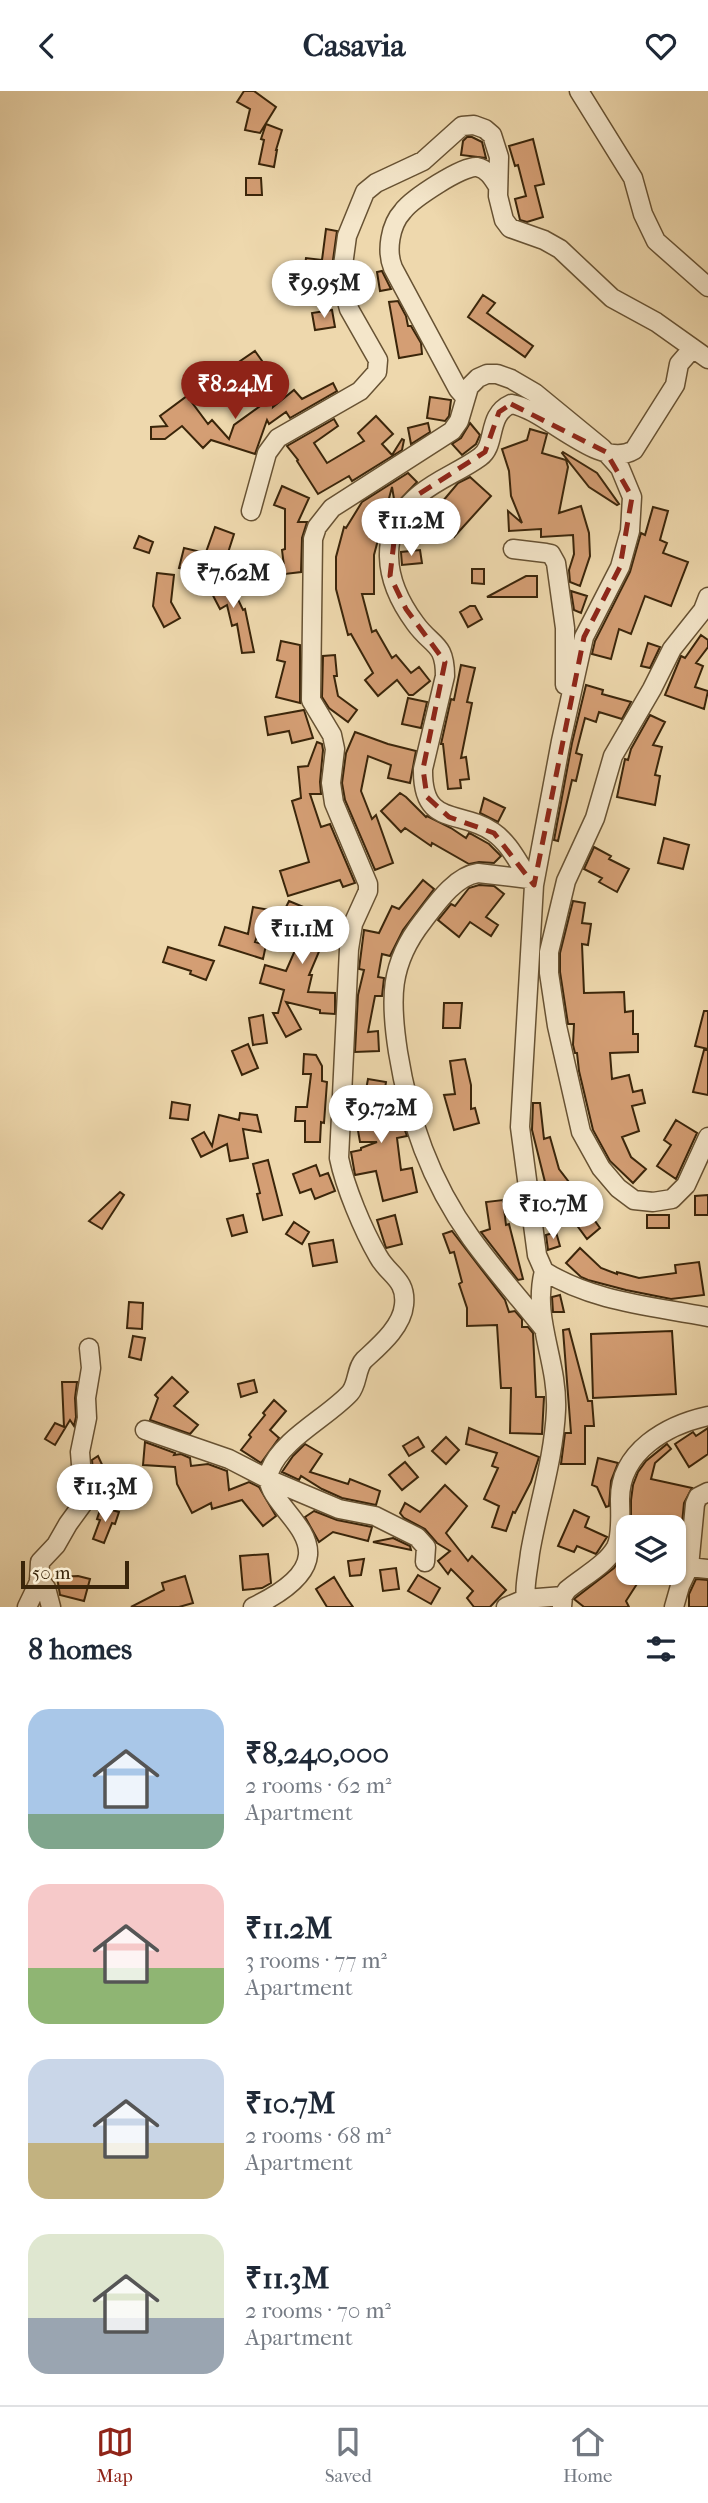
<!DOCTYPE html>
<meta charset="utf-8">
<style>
:root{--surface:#fff;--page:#f2f2f3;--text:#1f2937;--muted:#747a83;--line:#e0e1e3;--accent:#8f2418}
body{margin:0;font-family:"IM FELL French Canon",serif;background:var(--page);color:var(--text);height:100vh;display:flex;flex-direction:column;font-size:26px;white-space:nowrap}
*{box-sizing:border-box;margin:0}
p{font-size:23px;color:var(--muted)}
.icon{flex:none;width:38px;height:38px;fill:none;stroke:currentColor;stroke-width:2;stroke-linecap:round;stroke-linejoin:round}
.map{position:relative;height:1516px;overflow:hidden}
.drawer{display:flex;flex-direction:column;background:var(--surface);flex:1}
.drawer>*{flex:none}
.buttons{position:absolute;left:616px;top:1424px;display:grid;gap:14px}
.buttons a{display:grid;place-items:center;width:70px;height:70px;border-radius:14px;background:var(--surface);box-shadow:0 2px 5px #0004;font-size:35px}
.scale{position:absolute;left:21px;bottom:18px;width:108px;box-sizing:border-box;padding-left:7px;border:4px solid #3a250a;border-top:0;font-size:19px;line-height:24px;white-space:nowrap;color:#3a250a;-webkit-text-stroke:5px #f4e6ca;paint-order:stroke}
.price{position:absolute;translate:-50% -60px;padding:0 16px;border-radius:24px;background:#fff;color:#222;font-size:23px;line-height:46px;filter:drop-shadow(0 2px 4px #0008)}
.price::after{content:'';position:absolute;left:50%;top:42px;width:21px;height:16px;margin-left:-10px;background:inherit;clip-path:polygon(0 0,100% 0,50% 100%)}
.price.active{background:var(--accent);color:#fff}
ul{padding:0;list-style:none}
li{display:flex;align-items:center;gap:21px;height:175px;padding:0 28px}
li span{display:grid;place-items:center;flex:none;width:196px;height:140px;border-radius:21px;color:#555}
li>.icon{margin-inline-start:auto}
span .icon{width:84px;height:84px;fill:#fffc;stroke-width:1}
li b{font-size:30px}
h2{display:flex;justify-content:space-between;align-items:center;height:84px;padding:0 28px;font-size:30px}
header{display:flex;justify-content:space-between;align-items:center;height:91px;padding:0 28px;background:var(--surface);font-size:32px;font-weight:700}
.dock{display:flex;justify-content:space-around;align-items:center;height:98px;border-top:2px solid var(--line);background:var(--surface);font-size:19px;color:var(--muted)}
.dock a{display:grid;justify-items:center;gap:4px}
.dock .active{color:var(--accent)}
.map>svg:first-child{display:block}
.building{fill:#d49e74;stroke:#3a250a;stroke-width:2}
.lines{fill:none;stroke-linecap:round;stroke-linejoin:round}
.minor-casing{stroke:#675233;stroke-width:21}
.minor{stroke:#f4e6ca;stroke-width:18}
.marked{fill:none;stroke:#8f2418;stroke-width:5;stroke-dasharray:14 9;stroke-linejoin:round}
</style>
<header><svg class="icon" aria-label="back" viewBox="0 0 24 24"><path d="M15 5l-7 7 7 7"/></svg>Casavia<svg class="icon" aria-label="heart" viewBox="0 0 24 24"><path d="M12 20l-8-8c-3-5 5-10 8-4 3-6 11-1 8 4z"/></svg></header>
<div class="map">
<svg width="708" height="1516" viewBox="0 0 708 1516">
<rect width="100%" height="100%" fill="#eed8ad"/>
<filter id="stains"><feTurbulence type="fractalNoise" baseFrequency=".00286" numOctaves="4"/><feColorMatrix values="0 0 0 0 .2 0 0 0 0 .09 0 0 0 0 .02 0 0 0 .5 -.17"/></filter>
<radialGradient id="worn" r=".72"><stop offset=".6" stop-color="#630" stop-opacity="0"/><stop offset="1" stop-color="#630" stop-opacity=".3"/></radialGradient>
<!-- building -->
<path class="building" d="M244,0h10l22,16 -16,26 -15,-3 5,-21 -13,-7z
M266,33l16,6 -6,20h1l-3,17 -15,-3 5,-24 -3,-1z
M467,46h5l10,5 4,16 -25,-3 2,-14z
M533,48l11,45 -9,2 8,31 -16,5 -7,-2 -5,-21 11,-3 -8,-31 -3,1 -6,-20z
M246,87h15l1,17h-16z
M326,138l11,2 -7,51 -27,-3 3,-21 16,2z
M382,180l9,18 -11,2 -3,-19z
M483,204l12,8 -8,10 46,33 -8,11 -57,-40z
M398,210l8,15 2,10h3l10,17 1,11 -23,4 -10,-56z
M332,219l3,17 -20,3 -3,-17z
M255,260l12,17 -25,18 -12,-18z
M333,292l4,8 -47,27 -4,-6 -17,12 -2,-4 -12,34 -44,-14 -8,8 -21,-22 -17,13h-14v-12l16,-1 -7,-10 27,-20 21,28 4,-4 17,19 5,-14 40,-29 -1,11 21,-17 8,9z
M430,306l21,3 -2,16 -4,5 -18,-3z
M376,325l17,18 -11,10 10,11 10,-16 2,1 -2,10 -50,31 -3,-5 -31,18 -21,-33 1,-1 -11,-14 47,-27 4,7 -24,17 13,20 37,-22 -6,-8z
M428,332l2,9 -19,12 -3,-16z
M470,332l10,12 -4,9 -14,11 -10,-11 9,-6z
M530,338l17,5 -5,19 24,7 2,7 -9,46 22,-7 8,27 1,23 -10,30 -10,-4 -1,-12 5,-16 -1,-19 -32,2v-8l-32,2 -1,-20 14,12 -11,-27 -2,-25 -7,-22 25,-9z
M563,361l34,21 22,31 -2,1 -28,-18 -27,-34z
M408,382l9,9 -22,23 -3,-18 -18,68v39h-12l10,38 4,-2 16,28 4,-3 15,18 8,-6 11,14 -17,14h-4l-12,-15 -19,16 -13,-16 8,-7 -22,-39 -3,1 -12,-46v-32l8,-30 2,1 16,-26z
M470,386l21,19 -37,41 -17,-16 7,-7 -7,-6 21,-25z
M282,395l27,12 -11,24h9l-5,16 -1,34 -16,2 -3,-24 3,-1v-40l-11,-4z
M653,416l15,4 -8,29 7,3 -4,10 25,9 -17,44 -26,-10 -14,38 -12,-5 -8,30 -19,-5 3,-13 35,-69 11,-39 4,2z
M215,436l19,7 -9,28 -20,-7z
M139,445l14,6 -4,11 -15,-5z
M184,457l17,4 -5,20 -17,-4z
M420,459l2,13 -20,2 -1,-13z
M472,478h12v15l-12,-1z
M157,482l17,2 -3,27 9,16 -16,9 -11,-21z
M226,483l17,36 2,-1 9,43 -12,1 -5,-29 -5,2 -5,-21 -7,4 -13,-25z
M526,485h11v21h-50z
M571,500l16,5 -6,17 -7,-3z
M470,515h5l7,13 -14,8 -8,-15z
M701,544l7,5v7l-12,16 7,3 -8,21 13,4 -4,18 -39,-14 16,-39 4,2z
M281,550l19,4v58l-24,-6 9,-35 -8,-2z
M648,552l12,4 -10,21 -9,-2z
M335,564l2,21h-3l4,20 19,14 -9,12 -19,-14 -7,-11 1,-41z
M461,574l14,3 -8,34 5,1 -11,55 5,-1 3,22 -9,1 1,8 -13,1 -5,-45h-2l10,-45 3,1z
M586,594l17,5 -1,4 29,8 -9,17 -23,-7 -3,10 -11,-4 -9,35 6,2 -6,26 -4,-1 -14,61 -4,-1 18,-97z
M408,607l19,4 -6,26 -19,-4z
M304,619l9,28 -21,5 -3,-12 -21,4 -3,-18z
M650,624l15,7 -12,23 9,2 -7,28 5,1 -5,29 -38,-8 8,-38 3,1 3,-11z
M355,641l33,12 28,7 -6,32 -22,-5 3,-13 -23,-9 -7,35 11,28 4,-4 17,48 -18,7 -30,-70 -3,-17 4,-30z
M317,651l5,2 1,6 -3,32 1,12h-11l11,33 9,-3 25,59 -12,4 -3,-7 -52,16 -8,-25 29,-9 -17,-61 9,-3 -3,-31 10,-1z
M400,702l6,4 20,20 1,-1 24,12 15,10 3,-5 2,1 18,10 12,12 -7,7 -15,-1 -10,2 -37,-21 -1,3 -26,-18 -4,4 -20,-21z
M484,707l21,10 -7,14 -18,-9z
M664,747l25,7 -6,24 -25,-6z
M594,756l17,9 -2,3 20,10 -12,23 -18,-10 3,-4 -18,-9z
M423,789l11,9 -31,41 -13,26 -8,-2 -4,23 6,1 -2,18h-7l-7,36 10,-1 1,20 -24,1 3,-57 6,-25 -5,-1 5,-39 15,3 13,-27 7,3z
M479,794l15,1 10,8 -18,23 12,8 -7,11 -21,-14 -11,15 -21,-17 13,-16 4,2 14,-18z
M289,810l53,22 -3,17 -13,-5 -17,40h3l-4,17 27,1v21l-15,-1v-3l-34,-8 15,27 -15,8 -13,-24h5l6,-23 -24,-7 5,-18 21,6 17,-39 -24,-11z
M573,810l12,2 -3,20 9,1 -3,21 -6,-1 2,49 40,-1 1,20 8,-1v23h5v18l-28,1 2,26 17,-4 4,17 9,-2 3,13 -13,3 7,25 -17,6 9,20 15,12 -13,14 -23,-22 -17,-31 -14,-59 -2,-18h-2l-2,-8 1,-21h-6l-8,-52v-19z
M253,816l17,3 -3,13 -5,-1 -7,20 11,3 -3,14 -44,-14 6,-18 23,7z
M168,856l46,14 -8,19 -16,-6 1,-3 -28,-9z
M444,912h18l-2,25h-17z
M704,920h4v38l-13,-3z
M263,924l4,28 -14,2 -4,-27z
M248,953l10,24 -16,7 -10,-24z
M704,959h4v45l-15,-3z
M304,963l12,1 6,11v15l5,1 -3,41 -3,-1 -1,20h-15v-21h-10l1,-14h11l4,-33h-8z
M465,968l6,26v24l4,-1 4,15 -25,7 -10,-35 11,-1 -5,-33z
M368,988l18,3 -2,13 5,33 14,-3 4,11 -10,2 4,32 11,-2 5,24 -34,9 -7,-30 -21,4 -4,-23 10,-2v-2l16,-6h-17l-6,-34 9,-2z
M172,1011l18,3 -2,15 -18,-2z
M533,1012h7l4,36 6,-2 9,32 36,47 -2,2 7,10 -13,11 -42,-57 -13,-52z
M240,1022l17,2 4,17 -18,-3 5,29 -18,3 -3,-17 -26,13 -9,-18 12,-7 8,14 7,-31 20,5z
M676,1029l21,13 -21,46 -19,-13 14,-21 -7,-5z
M268,1069l14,55 -19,5 -6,-26 3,-1 -7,-29z
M316,1074l4,11 8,-3 7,18 -20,8 -4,-10 -11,4 -7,-19z
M120,1101l4,3 -22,34 -13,-8z
M708,1104v20h-13v-19z
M503,1109l3,25 3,-1 14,55 -5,1 -37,-48 9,-3 -4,-27z
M243,1124l4,17 -15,4 -5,-17z
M395,1124l7,29 -16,4 -9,-28z
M647,1124h22v13h-22z
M294,1131l15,10 -7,12 -16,-10z
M452,1140l53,69 4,12 6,-1 7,8v8h6l5,6 3,64h8l-2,37 -32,-1 1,-45h-10l-4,-63 -30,1v-18l-8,-24 3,-2 -8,-30 -4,1 -7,-19z
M556,1141l4,14 -12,4 -2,-15z
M333,1149l4,22 -24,4 -4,-22z
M580,1157l21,20 16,6v-2l22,6 37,-5 -1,-8 24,-3 5,33 -33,4 -45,-9 -38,-10 -7,-3 -15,-14z
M560,1204l4,17h-11l-1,-15z
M129,1211l14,1 -1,26 -15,-1z
M569,1238l19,72h4l2,25h-9v38h-24l4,-31h6l-8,-103z
M672,1240l4,63 -83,4 -2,-64z
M133,1245l12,2 -4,22 -12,-3z
M172,1286l16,15 -14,14 24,19 -8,9 -40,-14 8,-22 -3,-3z
M254,1289l3,12 -16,5 -3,-13z
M62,1291h15l-2,16 1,19 -2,9 -4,-6 -15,25 -10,-6 10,-16 9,4z
M274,1309l12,11 -16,19 9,8 -18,25 -20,-13 10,-13 -2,-2 16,-20 -2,-2z
M469,1337l70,29 -8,25 -16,31 -2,-1 -7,19 -14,-4 7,-21 -15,-7 14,-31 -6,-2 5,-13 -31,-9z
M708,1337v26l-19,13 -14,-23 18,-12 3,4z
M418,1346l6,10 -15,9 -6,-10z
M446,1346l13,13 -13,14 -14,-13z
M145,1351l30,11 -1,2 7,-1 9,4 1,8 17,-2 19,7 2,19 20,-8 10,5 17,29 -13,10 -21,-26 -30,9 -1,-6 -19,10 -15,-29 -2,-17 -32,-2z
M305,1353l17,10 -12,18 38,12 2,-5 30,12 -4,14 -34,-7 -20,-9 -21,-13 -2,4 -17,-8 11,-16z
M667,1353l4,5 -16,14 -4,16 41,9 -8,15 -6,61 -4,9v-45h-43v-28l2,-15 5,-13 8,-11z
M98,1365l7,15 -9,4 -3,-4 -1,-11z
M598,1367l20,5 -7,18 -2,25 -3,1 -9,-20 -5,-2z
M405,1371l13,15 -16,13 -13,-15z
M445,1394l22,21 -21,27 22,28 4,-5 34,34 -16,17h-16l-7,-9 6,-7 -22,-22 -3,5 -10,-13 12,-10 -13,-8 -12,-14 -21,-11 -4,-5 5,-10 15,9z
M101,1416l18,5 -4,12 -3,-1 -8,20 -11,-4 7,-19 -3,-1z
M574,1419l15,7 -4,10 22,10 -11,17 -19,-8 -3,6 -16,-6z
M314,1420l23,9 35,7 -4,14 -35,-9 -14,10 -14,-25z
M393,1447l17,8 1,4 -38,-8z
M628,1456v26h16l-18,28 3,6h-45l-10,-8 40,-31z
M268,1463l3,29 -9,5 -19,2 -3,-34z
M364,1468l-3,16 -11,1 -2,-15z
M396,1477l3,21 -16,2 -3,-21z
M418,1484l22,13 -9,16 -23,-13z
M78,1485l12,3 -6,22 -24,-6 -3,-18z
M185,1485l8,27 -14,4h-48l33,-17 -2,-7z
M334,1486l12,20 7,10h-26l-11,-18z
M696,1488l12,1v27h-19v-13z"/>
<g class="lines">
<!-- minor casing -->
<g class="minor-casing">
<path id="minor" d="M579,0l54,87 10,36 13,27 52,46
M465,306l-7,-8 -65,-121c-7,-17 -3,-43 10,-57 9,-12 60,-46 74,-44 10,2 15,10 20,18
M251,420l16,-58 11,-15 82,-47 17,-19 1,-12 -29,-51 -8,-29 6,-44 18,-44 11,-9 47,-22 39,-35 12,-1 11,4 7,6 7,22 -1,39 6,24 6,8 34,12 16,9 52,49 44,24 52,37
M513,458l33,4 5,1 5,9 9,65v57
M708,506l-5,13 -31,39 -20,40 -39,67 -18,62 -29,63 -17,71v21l8,53 24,106 20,36 17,20 16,12 19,2 19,-3 14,-14 22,-48
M529,788l-51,-6c-23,3 -42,31 -55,48 -34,43 -33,79 -25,131 11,68 32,129 73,186 23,32 49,61 73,91
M534,794c-14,-17 -22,-40 -41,-53 -33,-23 -71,-4 -70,-63l22,-93c0,-34 -13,-29 -30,-53 -31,-42 -40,-92 5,-129 18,-15 41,-23 60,-37 17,-12 6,-42 31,-53 35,5 88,67 123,46l41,-65 4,-21 13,-15
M145,1339l84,29 39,20 71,30 36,7 42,21 9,10 -1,15
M689,1476l19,2
M39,1488l7,9 5,19
M27,1516l12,-25 1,-20 16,-17 12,-21 16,-22 -4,-50 7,-34 -1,-20 5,-30 -2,-20
M253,1516c122,-59 1,-98 17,-137 12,-31 58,-53 80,-77 8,-9 6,-25 14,-33 15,-14 38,-33 40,-55 3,-26 -16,-30 -26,-49 -15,-26 -33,-69 -39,-98l10,-209 4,-25 15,-33v-7l-34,-81 -3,-20 4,-34 -3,-14 -21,-35 2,-161 4,-12 15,-19 120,-77 7,-10 10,-34 9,-9 9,-4h10l14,5 24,14 67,55 18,20 12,29 -2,34 -10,36 -36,70 -23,104 -27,144 -14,242 17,128 7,16c49,31 109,35 164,46
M506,1516l19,-8 38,-3
M527,1516c-4,-17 1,-36 3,-54 8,-47 24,-95 26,-143 2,-50 -24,-91 -12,-139
M562,1516l1,-11 4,-6c15,-13 39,-25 49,-43 6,-12 4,-35 4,-48 0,-48 47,-74 88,-83
M674,1516l6,-21 9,-19 6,-63 3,-7 10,-5"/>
</g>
<!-- minor -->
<use href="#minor" class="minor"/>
</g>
<!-- marked area -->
<path class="marked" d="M511,313l95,48 26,45 -12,70 -36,70 -50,248 -40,-52 -45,-16 -22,-20 -4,-28 22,-107 -39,-53 -16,-33 6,-52 23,-30 66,-42 14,-40z"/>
<rect width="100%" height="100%" filter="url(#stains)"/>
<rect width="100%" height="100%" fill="url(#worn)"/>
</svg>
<div class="buttons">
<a><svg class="icon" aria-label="layers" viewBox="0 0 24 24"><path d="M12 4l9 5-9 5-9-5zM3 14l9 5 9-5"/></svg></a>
</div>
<div class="scale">50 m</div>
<b class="price" style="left:324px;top:229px">₹9.95M</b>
<b class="price active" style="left:235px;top:330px">₹8.24M</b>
<b class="price" style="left:411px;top:467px">₹11.2M</b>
<b class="price" style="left:233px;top:519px">₹7.62M</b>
<b class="price" style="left:302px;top:875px">₹11.1M</b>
<b class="price" style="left:381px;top:1054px">₹9.72M</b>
<b class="price" style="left:553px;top:1150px">₹10.7M</b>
<b class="price" style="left:105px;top:1433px">₹11.3M</b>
</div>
<section class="drawer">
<h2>8 homes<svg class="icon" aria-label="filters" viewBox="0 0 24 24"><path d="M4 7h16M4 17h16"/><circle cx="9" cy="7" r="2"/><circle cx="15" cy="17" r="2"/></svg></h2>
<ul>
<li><span style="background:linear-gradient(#a9c7e8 75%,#7fa58c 0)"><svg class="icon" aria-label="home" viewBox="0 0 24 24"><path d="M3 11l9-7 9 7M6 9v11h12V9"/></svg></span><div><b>₹8,240,000</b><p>2 rooms · 62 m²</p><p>Apartment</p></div></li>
<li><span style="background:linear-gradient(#f6c9c9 60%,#8fb573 0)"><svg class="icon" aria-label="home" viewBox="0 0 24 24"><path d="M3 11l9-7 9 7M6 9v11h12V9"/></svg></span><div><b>₹11.2M</b><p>3 rooms · 77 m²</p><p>Apartment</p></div></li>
<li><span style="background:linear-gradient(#c9d6e8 60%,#c2b280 0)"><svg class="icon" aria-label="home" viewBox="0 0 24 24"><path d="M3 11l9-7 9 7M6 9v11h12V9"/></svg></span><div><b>₹10.7M</b><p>2 rooms · 68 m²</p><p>Apartment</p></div></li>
<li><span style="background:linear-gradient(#dfe7d0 60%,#9aa5b1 0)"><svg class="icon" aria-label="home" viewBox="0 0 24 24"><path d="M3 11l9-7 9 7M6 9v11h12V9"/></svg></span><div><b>₹11.3M</b><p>2 rooms · 70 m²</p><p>Apartment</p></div></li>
</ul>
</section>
<nav class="dock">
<a class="active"><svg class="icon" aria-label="map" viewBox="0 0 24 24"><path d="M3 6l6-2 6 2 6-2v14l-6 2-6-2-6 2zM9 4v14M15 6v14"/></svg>Map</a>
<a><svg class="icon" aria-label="saved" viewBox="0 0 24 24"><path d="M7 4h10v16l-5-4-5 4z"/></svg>Saved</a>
<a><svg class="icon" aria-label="home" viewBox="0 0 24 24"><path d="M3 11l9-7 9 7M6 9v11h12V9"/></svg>Home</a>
</nav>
